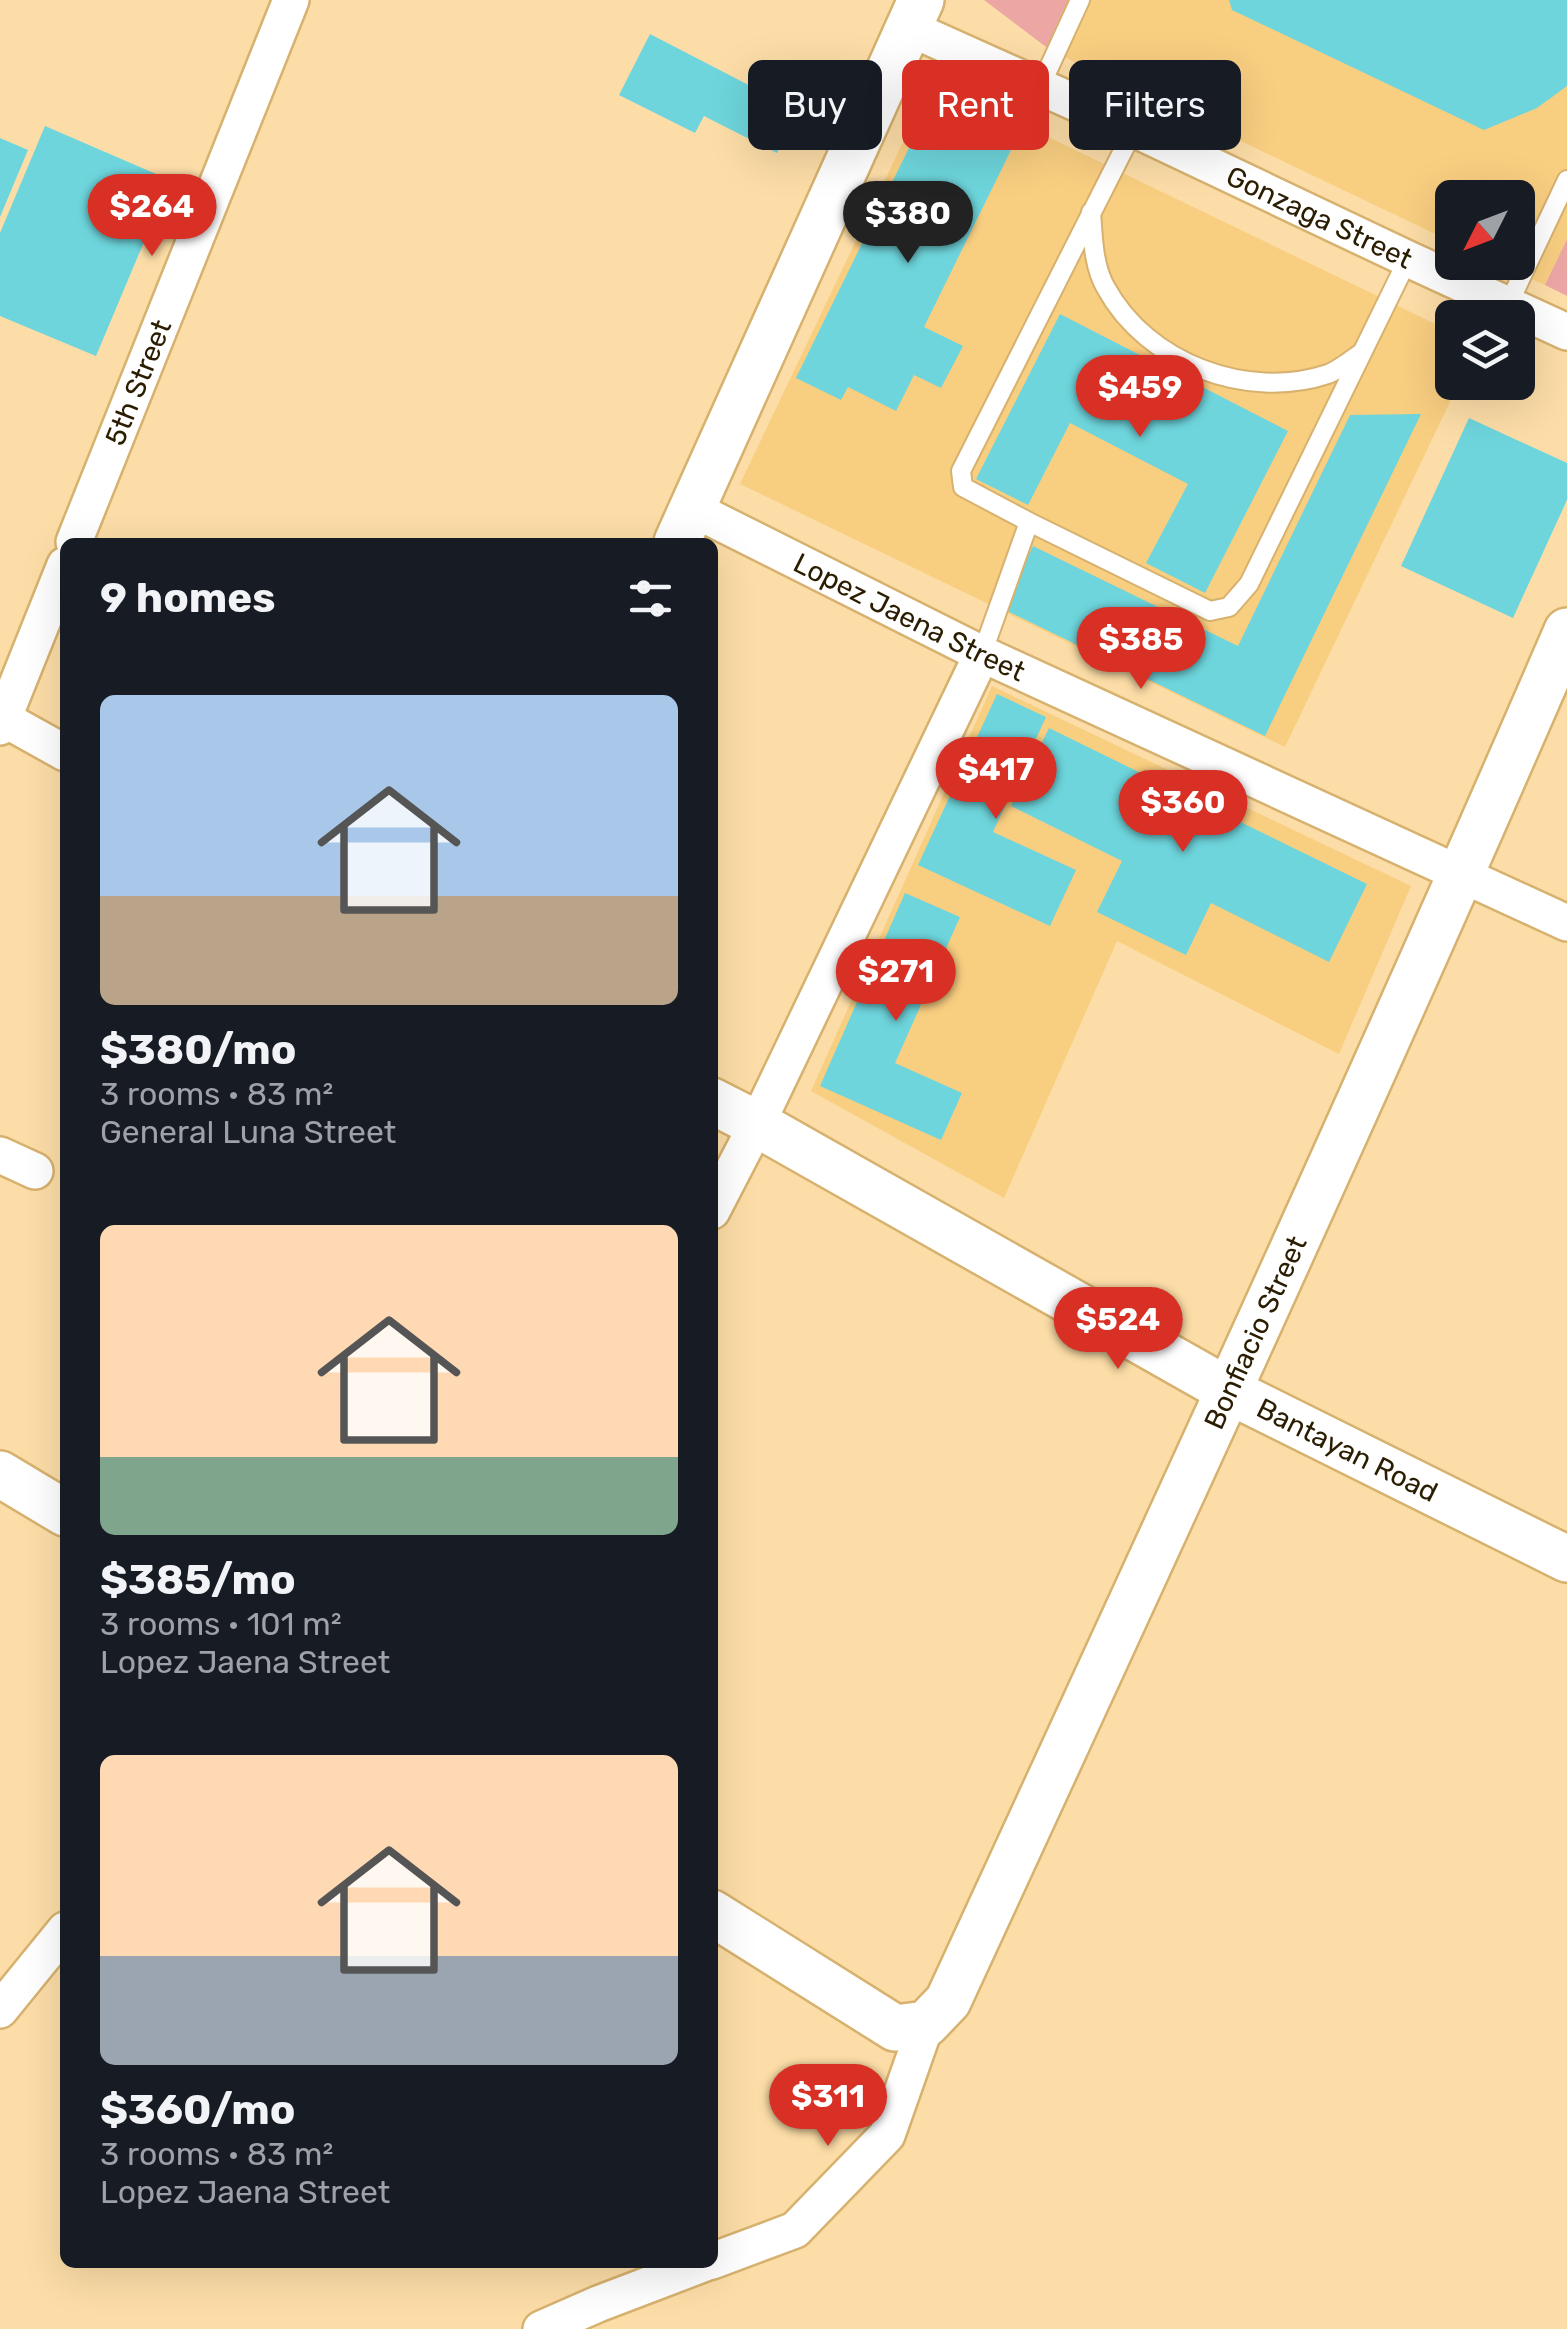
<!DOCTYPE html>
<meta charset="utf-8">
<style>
:root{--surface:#171b24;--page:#20242c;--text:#f1f3f6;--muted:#9ea1a6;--accent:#d93025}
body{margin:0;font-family:Rubik,sans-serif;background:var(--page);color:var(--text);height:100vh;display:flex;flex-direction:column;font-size:38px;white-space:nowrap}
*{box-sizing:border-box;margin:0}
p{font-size:32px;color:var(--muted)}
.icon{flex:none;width:55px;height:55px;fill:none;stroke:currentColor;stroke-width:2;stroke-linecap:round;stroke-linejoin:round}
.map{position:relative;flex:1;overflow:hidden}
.panel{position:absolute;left:60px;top:538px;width:658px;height:1730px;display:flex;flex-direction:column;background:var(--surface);border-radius:15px;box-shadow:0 10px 40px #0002}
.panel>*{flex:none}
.hud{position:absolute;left:748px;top:60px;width:668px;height:90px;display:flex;gap:20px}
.needle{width:65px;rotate:228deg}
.tools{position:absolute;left:1435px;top:180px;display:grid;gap:20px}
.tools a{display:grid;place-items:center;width:100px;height:100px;border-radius:15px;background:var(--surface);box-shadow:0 10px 40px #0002;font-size:50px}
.price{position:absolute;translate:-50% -85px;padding:0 22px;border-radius:35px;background:var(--accent);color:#fff;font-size:32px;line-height:65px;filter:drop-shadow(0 2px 5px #0008)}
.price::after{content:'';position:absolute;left:50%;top:60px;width:30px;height:22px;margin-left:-15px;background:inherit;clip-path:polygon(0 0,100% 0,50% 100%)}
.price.active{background:#222;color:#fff}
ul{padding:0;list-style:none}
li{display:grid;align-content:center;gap:20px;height:530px;padding:0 40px}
li span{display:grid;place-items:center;height:310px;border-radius:15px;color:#555}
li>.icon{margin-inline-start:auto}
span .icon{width:180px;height:180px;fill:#fffc;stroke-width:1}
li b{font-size:42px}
h2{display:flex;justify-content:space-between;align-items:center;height:120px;padding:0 40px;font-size:42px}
.pill{padding:0 35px;border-radius:15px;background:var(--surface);box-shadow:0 10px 40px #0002;font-size:35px;line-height:90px}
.pill.active{background:var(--accent);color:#fff}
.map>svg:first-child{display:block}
.built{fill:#f8ce81}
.green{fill:#eca7a5}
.building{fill:#6ed5dc}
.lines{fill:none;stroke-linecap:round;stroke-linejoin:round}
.service-casing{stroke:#d7b16e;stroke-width:22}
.minor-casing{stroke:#d7b16e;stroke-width:40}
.tertiary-casing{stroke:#d7b16e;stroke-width:50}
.service{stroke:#fff;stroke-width:18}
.minor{stroke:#fff;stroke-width:35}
.tertiary{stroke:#fff;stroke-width:45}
.labels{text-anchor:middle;stroke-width:10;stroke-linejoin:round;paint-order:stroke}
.street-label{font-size:28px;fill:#2b1d01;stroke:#fcdda7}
</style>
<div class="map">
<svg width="1567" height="2329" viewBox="0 0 1567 2329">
<rect width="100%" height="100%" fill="#fcdda7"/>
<!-- built -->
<path class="built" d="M1073,0h494v239l-22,46 -49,-22 22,-1v-64h-66v44l-402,-192z
M932,81l520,251v50l7,1 -174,364 -545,-263z
M992,686l419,200 -72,168 -222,-113 -113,257 -193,-107z"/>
<!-- green -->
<path class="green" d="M984,0h89l-23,50z
M1567,239v57l-22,-11z"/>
<!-- building -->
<path class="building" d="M1229,0h338v86l-30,22 -53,22 -252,-120z
M650,34l149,77 -22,42 -73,-37 -9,17 -76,-38z
M932,101l83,41 -91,185 39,19 -22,42 -27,-13 -18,36 -48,-24 -7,13 -45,-22z
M45,126l125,54 -74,176 -96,-40v-83z
M0,138l28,12 -28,67z
M1060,314l228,117 -83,162 -59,-30 42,-79 -118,-61 -42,82 -52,-26z
M1421,414l-156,322 -262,-127 30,-63 205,100 112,-231z
M1469,418l98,45v37l-54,118 -112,-52z
M997,694l49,23 -53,115 83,38 -26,56 -132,-61z
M1049,728l318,156 -38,78 -118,-59 -25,52 -89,-43 25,-51 -111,-55z
M905,893l55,24 -65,146 67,30 -21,47 -121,-54z"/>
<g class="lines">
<!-- service casing -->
<g class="service-casing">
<path id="service" d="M1040,87l40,-87
M1134,129l-173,342 2,16 66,35 181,89 19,-4 20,-23 159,-325
M1091,212c2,25 2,54 15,76 41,75 141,113 222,86 11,-4 23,-14 33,-21
M1508,305l59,-125
M982,654l47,-132"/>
</g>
<!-- minor casing -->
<g class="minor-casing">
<g id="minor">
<path id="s1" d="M909,28l225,101 274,130 159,73"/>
<path id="s2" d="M693,509l289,145 585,269"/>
<path id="s3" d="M74,542l217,-542"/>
<path d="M4,719l61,34"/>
<path d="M0,727l65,-162"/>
<path d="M0,1155l35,16"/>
<path d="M712,1211l45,-87 225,-470"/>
<path d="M0,2010l65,-80"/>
<path d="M712,2261l83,-31 92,-95 39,-111"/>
<path d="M541,2329l57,-25 110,-42"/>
</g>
</g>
<!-- tertiary casing -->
<g class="tertiary-casing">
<g id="tertiary">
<path d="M677,542l244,-542"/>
<path id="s4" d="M712,1101l45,23 472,267 338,168"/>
<path d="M0,1474l65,39"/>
<path id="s5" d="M712,1913l183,115 31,-4 22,-23c210,-455 420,-910 619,-1370"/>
</g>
</g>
<!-- service -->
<use href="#service" class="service"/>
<!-- minor -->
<use href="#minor" class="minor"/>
<!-- tertiary -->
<use href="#tertiary" class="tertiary"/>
</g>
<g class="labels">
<!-- street labels -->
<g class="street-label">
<text dy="10" stroke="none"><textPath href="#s1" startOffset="452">Gonzaga Street</textPath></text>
<text dy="10" stroke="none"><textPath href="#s3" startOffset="172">5th Street</textPath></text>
<text dy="10" stroke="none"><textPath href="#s2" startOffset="242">Lopez Jaena Street</textPath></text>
<text dy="10" stroke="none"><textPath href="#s5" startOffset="1015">Bonfiacio Street</textPath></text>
<text dy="10" stroke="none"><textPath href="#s4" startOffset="725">Bantayan Road</textPath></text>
</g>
</g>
</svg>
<div class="tools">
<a><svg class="needle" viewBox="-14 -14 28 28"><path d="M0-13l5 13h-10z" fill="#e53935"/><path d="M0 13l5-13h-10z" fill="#9ea1a6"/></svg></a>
<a><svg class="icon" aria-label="layers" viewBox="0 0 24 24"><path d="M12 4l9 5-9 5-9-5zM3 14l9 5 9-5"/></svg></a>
</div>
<b class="price" style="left:152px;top:259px">$264</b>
<b class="price active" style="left:908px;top:266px">$380</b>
<b class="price" style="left:1140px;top:440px">$459</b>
<b class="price" style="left:1141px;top:692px">$385</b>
<b class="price" style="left:996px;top:822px">$417</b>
<b class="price" style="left:1183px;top:855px">$360</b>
<b class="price" style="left:896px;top:1024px">$271</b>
<b class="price" style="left:1118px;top:1372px">$524</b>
<b class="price" style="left:828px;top:2149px">$311</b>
<div class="hud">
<a class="pill">Buy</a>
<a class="pill active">Rent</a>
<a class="pill">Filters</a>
</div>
<section class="panel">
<h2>9 homes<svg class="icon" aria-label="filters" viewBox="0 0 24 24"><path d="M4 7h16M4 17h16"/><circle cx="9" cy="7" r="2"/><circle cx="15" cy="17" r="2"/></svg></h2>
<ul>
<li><span style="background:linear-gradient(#a9c7e8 65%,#b9a48a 0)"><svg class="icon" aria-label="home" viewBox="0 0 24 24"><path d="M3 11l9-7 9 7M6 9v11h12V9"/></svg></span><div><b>$380/mo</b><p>3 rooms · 83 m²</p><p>General Luna Street</p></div></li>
<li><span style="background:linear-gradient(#ffd9b3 75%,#7fa58c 0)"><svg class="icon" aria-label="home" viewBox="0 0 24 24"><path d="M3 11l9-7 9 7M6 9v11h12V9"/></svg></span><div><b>$385/mo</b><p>3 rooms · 101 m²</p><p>Lopez Jaena Street</p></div></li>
<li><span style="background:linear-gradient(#ffd9b3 65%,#9aa5b1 0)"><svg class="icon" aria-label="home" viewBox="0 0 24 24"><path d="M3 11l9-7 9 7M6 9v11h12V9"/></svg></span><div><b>$360/mo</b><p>3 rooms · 83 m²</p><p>Lopez Jaena Street</p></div></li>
</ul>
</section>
</div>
